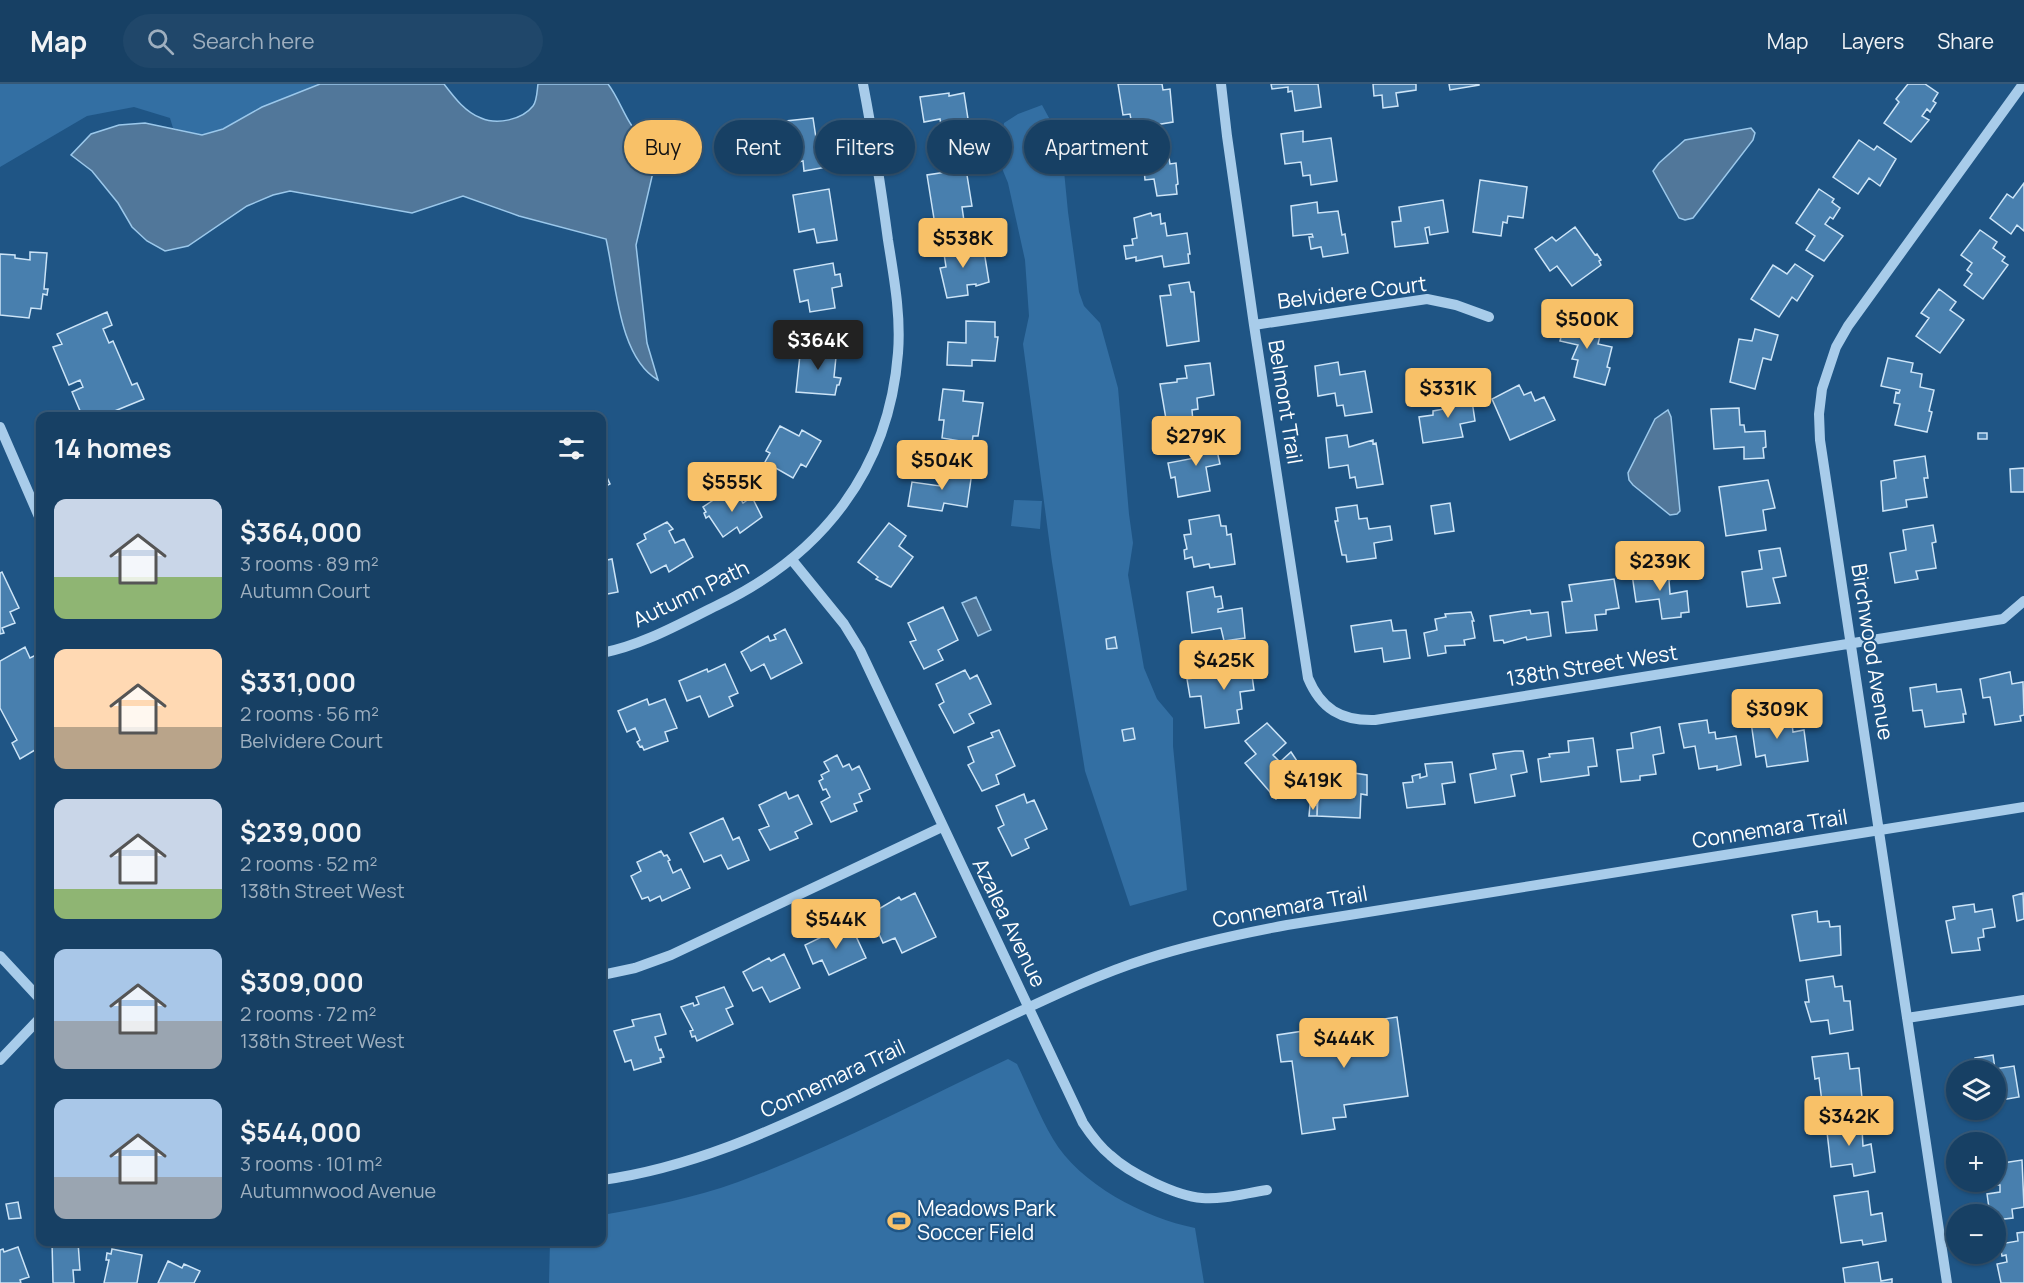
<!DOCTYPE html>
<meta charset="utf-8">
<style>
:root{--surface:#174064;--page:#20476a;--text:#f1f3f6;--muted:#9eafbf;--line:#365978;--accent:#f8c168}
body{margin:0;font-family:Manrope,sans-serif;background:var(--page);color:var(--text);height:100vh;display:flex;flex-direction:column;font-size:22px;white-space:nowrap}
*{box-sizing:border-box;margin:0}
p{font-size:20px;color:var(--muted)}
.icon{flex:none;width:33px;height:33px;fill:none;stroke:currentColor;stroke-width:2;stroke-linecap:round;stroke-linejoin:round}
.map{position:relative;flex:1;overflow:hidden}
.details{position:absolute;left:36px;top:328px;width:570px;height:834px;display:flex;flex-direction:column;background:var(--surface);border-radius:12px;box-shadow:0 2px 4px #0004,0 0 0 2px var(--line)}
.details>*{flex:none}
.hud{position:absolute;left:624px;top:36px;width:570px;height:54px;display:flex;gap:12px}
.buttons{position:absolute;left:1946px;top:976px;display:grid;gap:12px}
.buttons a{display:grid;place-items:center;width:60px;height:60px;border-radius:50%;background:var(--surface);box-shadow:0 2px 4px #0004,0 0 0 2px var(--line);font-size:30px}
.price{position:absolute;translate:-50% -51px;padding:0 14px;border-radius:6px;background:var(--accent);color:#111;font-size:20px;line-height:39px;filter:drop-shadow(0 2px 3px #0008)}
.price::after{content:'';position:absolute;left:50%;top:36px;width:18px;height:14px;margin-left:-9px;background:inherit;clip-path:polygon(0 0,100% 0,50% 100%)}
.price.active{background:#222;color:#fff}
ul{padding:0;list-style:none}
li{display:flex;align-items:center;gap:18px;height:150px;padding:0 18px}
li span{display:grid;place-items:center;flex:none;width:168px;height:120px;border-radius:12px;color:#555}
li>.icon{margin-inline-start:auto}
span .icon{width:72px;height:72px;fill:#fffc;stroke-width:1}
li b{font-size:26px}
h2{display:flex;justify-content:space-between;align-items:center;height:72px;padding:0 18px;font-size:26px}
.tag{padding:0 21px;border-radius:27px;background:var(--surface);box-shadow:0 2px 4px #0004,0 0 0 2px var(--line);font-size:21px;line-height:54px}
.tag.active{background:var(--accent);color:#111}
header{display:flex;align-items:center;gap:36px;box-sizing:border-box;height:84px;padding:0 30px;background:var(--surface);border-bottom:2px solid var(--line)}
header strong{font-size:28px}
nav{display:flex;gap:33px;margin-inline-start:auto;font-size:21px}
.search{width:420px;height:54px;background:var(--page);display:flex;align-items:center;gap:15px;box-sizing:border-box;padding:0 21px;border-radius:33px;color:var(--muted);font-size:22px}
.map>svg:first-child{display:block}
.green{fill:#336fa3}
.water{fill:#51779a;stroke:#9bc8eb;stroke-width:1.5}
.building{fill:#487fae;stroke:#cce4f7;stroke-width:1.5}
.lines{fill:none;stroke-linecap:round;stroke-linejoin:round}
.minor{stroke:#a8ccea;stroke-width:10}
.labels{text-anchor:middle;stroke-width:4.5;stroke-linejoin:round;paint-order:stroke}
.street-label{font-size:21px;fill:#fff;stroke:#1f5585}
.poi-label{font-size:21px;fill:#fff;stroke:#1f5585;text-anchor:start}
</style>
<header>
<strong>Map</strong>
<div class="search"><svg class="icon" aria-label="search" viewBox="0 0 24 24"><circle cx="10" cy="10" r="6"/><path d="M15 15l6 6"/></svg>Search here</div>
<nav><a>Map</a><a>Layers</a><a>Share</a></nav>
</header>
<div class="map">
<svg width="2024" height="1199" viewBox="0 0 2024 1199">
<rect width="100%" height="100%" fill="#1f5585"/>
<!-- green -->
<path class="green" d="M0,0h320l-57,23 -41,22 -20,6 -29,-7 -3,-10 -36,-11 -47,9 -87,51z
M1042,21l19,35 7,72 11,80 5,14 16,17 18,65 11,126 4,29 -5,32 16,93 13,31 16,19v28l14,144 -57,16 -45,-135 -33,-209 -29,-218 6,-28 -4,-56 -17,-77 -9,-22 5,-38 14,-9z
M1014,416l28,1 -2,28 -29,-3z
M1008,975l9,5c12,25 22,51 36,75 26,45 92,79 142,89l9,55h-655l1,-41h52v-27c46,-8 92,-17 136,-33 93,-34 181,-81 270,-123z"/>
<!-- water -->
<path class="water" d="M320,0h124c10,13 21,28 37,34 16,7 41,2 52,-12 4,-5 4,-15 5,-22h70c10,13 15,29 24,42 10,15 19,24 22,42l-18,77 11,98 11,37c-40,-23 -42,-99 -52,-141l-87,-23 -56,-20 -51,17 -122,-22 -17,4 -26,11 -59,40 -23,5 -18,-10 -15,-14 -14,-24 -26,-32 -21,-16 20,-21 28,-9 26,-2 57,12 21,-6 39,-22z
M1751,44l4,5 -2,7 -60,78 -8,2 -6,-2 -26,-47 6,-8 26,-23z
M1668,326l3,7 9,94 -3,3 -7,1 -37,-30 -4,-5 -1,-7 27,-54z
M976,513l15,33 -13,6 -16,-33z"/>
<!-- building -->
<path class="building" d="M1118,0h44l1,6 7,-1 3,33 -30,5 -1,-3 -10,1 -2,-11 -7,1z
M1271,0h47l3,23 -26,4 -3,-20 -4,1v-5l-16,2z
M1373,0h43v6l-20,3 2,13 -15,2 -1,-13 -8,1z
M1449,0h30v1l-29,5z
M1908,0h17l13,9 -5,8 3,2 -6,9 -3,-3 -5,7 7,4 -18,22 -27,-19 15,-21 -3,-3z
M949,9v3l15,-3 6,39 -27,5 -3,-18 -16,3 -4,-25z
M813,34l3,20 7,-1 4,30 -23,4 -1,-10 -10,2v3h-10l-5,-36 9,-1 -1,-8z
M1303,47v11l28,-4 6,43 -26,4 -1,-10 -7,1 -2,-14 -16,2 -4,-30z
M1156,50l1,12 10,-1 3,19 6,-1 2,21 -2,1 1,9 -20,2 -3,-17 -9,1 -1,-11 -6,1 -4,-33z
M1859,56l15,10 3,-4 19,13 -16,27 -11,-8 -11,16 -25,-17z
M966,85l6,37 -10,1 2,14 -29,4 -8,-50z
M1480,96l47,7 -4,31 -15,-2 -1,7 -4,-1 -2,14 -28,-4z
M2024,99v48l-7,-6 -6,9 -21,-16 17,-24 6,4z
M829,105l8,51 -20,3 -3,-14 -15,3 -6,-37z
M1819,105l15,10 -2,3 8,6 -7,11 -3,-2 -5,7 18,12 -19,25 -18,-11 9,-14 -19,-13z
M1443,116l5,32 -18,3 -1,-8 -4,1 3,15 -33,4 -3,-25 9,-1 -2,-14z
M1317,118l1,11 20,-2 4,24 3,-1 3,19 -25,4 -2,-10 -10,2 -2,-12h4l-1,-3 -19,2 -2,-30z
M1151,129l1,3 8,-2 1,10 4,-1 2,13 20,-3 3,21h-2l1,9 -25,4 -2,-11 -26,5v-4l-10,2 -2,-13 9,-1 -1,-6 5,-1 -3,-20z
M1575,143l20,28 2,-1 4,6 -2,1 2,4 -29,21 -15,-20 -7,5 -15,-22 17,-12 4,4z
M1980,146l17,12 -4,6 12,9 -3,4 6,4 -25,34 -19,-14 8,-11 -5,-4 5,-7 -11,-8z
M976,158l1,10 7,-1 5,31 -13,4v-2l-9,1 1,10 -21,3 -7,-30 6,-1 -3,-20z
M30,168l17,1 -3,36h4l-1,6 -4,-1 -2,15 -10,-1 -2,10 -29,-3v-61l15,1v3l15,2z
M833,179l2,12 5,-1 2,12 -10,2 3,20 -25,4 -2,-12 -8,2 -6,-32z
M1795,180l18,12 -16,25 -5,-4 -13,20 -28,-18 22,-34 14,9z
M1189,198l2,10h3l5,49 -32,5 -7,-50 11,-1 -2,-10z
M1939,205l17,13 -6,8 14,10 -24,33 -24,-17 13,-18 -8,-5z
M107,228l5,13 -9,4 6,14 4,-2 19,44 5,-2 7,16 -44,18h-14l-2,-5 -3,1 -9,-21 11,-5 -3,-7 -11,5 -16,-38 9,-3 -5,-10z
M1567,229l24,6 -3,9 13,4 -3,12 14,3 -5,20 3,1 -5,17 -31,-8 4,-17 -6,-1 6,-14 -18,-4z
M966,237l29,1v15h3l-3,24 -23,-1v6l-25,-1 1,-23 18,1z
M1755,245l23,6 -7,25 -8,-2 -8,31 -25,-7 9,-43 13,2z
M812,259l25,4 -3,30 7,1 -2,7h-2l-2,10 -39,-3 4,-37 10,2z
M1888,274l25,5 -2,9 11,2 -2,13 14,3 -5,21 3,1 -5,20 -32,-7 5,-21 -6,-1 2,-11 3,1 1,-3 -19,-4z
M1338,278l2,13 25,-4 7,41 -27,4 -2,-11 -6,1 -2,-13 -17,3 -3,-30z
M1210,279l4,32 -17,3 1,11 -6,1 1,12 -26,3 -7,-41 17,-2v-3l10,-1 -2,-12z
M1519,301l5,10 7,-3 4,9 9,-4 11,23 -45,20 -18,-41z
M943,305l21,2 -1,10 20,2 -5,33h-5l-1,7 -30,-5 2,-18h-5z
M1471,310l4,27 -15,3 3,13 -40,6 -4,-26 14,-2v-4l11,-2 -2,-11z
M1739,324l1,17h4l1,7 20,-1 1,16 -3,1 1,10 -20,1v-12l-30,2 -3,-40z
M780,342l19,10 3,-6 19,11 -15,26 -5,-3 -8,14 -28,-16 5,-9 -4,-2z
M1213,349l7,31 -14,3 4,24 -32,6 -3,-20 -4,1 -3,-15 27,-5 -3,-22z
M1978,349h9v6h-9z
M1347,351l2,12 24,-7v4l3,-1 7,41 -26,4 -2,-11 -5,1 -2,-13 -19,3 -3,-30z
M1925,372l3,22h-4l3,19 -21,3 1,7 -24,4 -2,-30 15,-3 -2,-17z
M943,384l29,4 -5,35 -23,-4 -2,8 -34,-5 4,-24 28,4z
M2024,384v24h-13l-1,-23z
M605,389l5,11 -8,4v-14z
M1768,396l7,28 -12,2 3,20 -40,6 -7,-49z
M733,403l10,16 9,-6 10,20 -22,16 -3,-6 -14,10 -14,-21 -3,2 -2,-5 2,-1 -3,-5z
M1450,419l4,28 -19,3 -4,-28z
M1357,421l2,14 8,-1 2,11 21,-3 2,14 -18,3 2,15 -29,4 -1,-7h-4l-7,-34h3l-2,-13z
M1219,431l2,11h5l1,9 4,-1 4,30 -25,4 -1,-4 -15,3 -2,-10 -7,2 -1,-9 3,-1 -3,-14 7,-1 -2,-14z
M667,438l6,7 -4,2 6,12 9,-4 9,18 -24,15 -3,-7 -15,8 -14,-29 9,-5 -2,-5z
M889,439l17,13 -7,10 14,11 -22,30 -15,-8 2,-2 -20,-15z
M1933,441l3,17 -4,1 4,25 -20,3 2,8 -23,4 -5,-30 16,-3 -3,-20z
M1780,464l6,28 -13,2 7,25 -33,4 -5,-35 20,-3 -3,-18z
M612,475l6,33 -16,3v-34z
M1668,482l4,13 -3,1 1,14 17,-3 2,21 -8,1v4l-19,2 -3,-20 -23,3 -4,-28 12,-2v-3z
M2,488l17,36 -9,4 5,11 -13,5 2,5 -4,1v-61z
M1614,495l5,29 -13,2v4l-11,1 2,15 -31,3 -4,-31 10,-1 -3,-16z
M1213,503l2,10 6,-1 2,12 -5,1v3l24,-4 3,30 -21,3 -3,-13 -29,5 -5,-41z
M943,523l15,33 -20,10 5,10 -19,9 -14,-27 6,-2 -8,-17z
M1530,526l1,4 17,-2 3,24 -24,4 -1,-3 -22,6 -1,-3 -9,1 -4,-25z
M1471,528l3,9h-2l3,17 -11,2 1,5 -20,1 1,7 -18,3 -4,-23 13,-3 -2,-11 11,-2 -1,-3z
M1391,536l2,11 13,-1 4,28 -26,4 -2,-14 -27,4 -4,-26z
M785,545l17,34 -31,16 -7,-15 -13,7 -10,-19 27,-16 2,5 6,-2 -2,-4z
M1115,553l2,11 -10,1 -1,-10z
M25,563l5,11 8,-4 2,4v89l-20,12 -8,-16 5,-3 -17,-32v-47z
M1249,570l5,36 -14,2 2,17 -5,1 2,13 -34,5 -4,-32 -11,1 -3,-18 35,-5 -2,-15z
M725,580l13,29 -9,4 4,9 -24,11 -9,-21 -13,5 -8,-20 28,-12 1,3z
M965,586l5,9 7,-4 14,29 -22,10 5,9 -20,10 -15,-28 5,-3 -8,-18z
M2010,588l2,12 11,-2 1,33 -4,1 1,5 -26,4 -5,-28 -7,1 -3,-19z
M1936,600l1,8 24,-3 5,25h-3l1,8 -39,5 -3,-17 -9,1 -3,-23z
M647,615l2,6 16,-6 12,29 -12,4 3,9 -24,9 -2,-4 -2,1 -3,-5 3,-2 -5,-12 -8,4 -9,-21z
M1780,624l3,18 9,-2 1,8 11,-2 4,31 -41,6 -2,-12 -9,2 -6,-42z
M1707,636l2,13 6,-1 1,7 20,-3 5,29 -24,5v-4l-18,3 -4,-23 -11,2 -5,-24z
M1267,639l19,20 -13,12 7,7 11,-10 14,21 -29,26 -31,-36 11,-9 -11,-13z
M602,640l4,25h-3l1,6h-2z
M1660,643l4,26 -11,2 3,19 -16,2v4l-19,2 -4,-32 16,-2 -2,-15z
M1133,644l2,11 -11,2 -2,-11z
M999,646l16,36 -19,9 3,9 -17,7 -14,-26 6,-3 -6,-15 25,-10 -2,-4z
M1593,654l4,28 -9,1 1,8 -48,7 -3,-23 12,-2 -1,-3 20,-2 -1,-11z
M1515,667h8l4,21 -16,3 4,21 -40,7 -5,-29 26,-5 -3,-15z
M837,671l6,12 6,-3 3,6 7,-4 11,23 -11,5 3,7 -8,3 3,7 -26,11 -10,-20 9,-5 -4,-8 -3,1 -4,-9 4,-2 -2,-4 8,-4 -5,-9z
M1452,678l3,20 -13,2 3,20 -38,4 -4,-25 10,-1 -1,-6 8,-2v4l7,-2 -2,-12z
M1340,687l27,4v20l-6,-1 -1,24 -43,-2 2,-37 21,1z
M786,708l3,7 9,-4 14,29 -17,8 3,6 -28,12 -11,-20 10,-4 -10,-21z
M1024,710l3,9 7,-3 13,29 -22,10 4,9 -17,8 -14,-28 6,-3 -8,-19z
M1310,721h7v11h-8z
M723,734l10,22 6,-3 10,23 -21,9 -7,-14 -17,7 -14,-29z
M661,767l3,5 3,-1 3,5 -2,1 5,12 8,-4 9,19 -28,13 -2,-5 -10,5 -2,-4 -6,2 -11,-23 10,-5 -4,-9z
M602,792h2l1,6 -2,1 4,20 -5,1z
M915,809l21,44 -34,16 -7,-15 -12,5 -13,-29 29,-17 2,3z
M2023,809l1,26 -7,2 -4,-25z
M1974,820l1,8 17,-3 3,18 -12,2 1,8 -6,1 2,12 -28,3 -6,-32 9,-2 -2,-12z
M1817,827l1,11 11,-1 1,6 10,-1 1,29 -41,6 -8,-46z
M846,841l4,8 4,-1 12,26 -37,17 -7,-15 -9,4 -8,-19z
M784,870l16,34 -30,14 -8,-15 -9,4 -10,-19 26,-14 2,3z
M1833,892l2,11 7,-1 2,15h6l3,29 -23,4 -2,-14 -17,2 -6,-20h4l-3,-22z
M724,903l9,19 -7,3 7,15 -36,17 -2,-5 -3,1 -2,-6 3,-1 -12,-23 12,-4 1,3 5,-2 -3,-7z
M660,930l6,20 -11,3 4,13 2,-1 3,8 -4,1 1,4 -27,8 -3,-10 -6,2 -11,-31 20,-5 -2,-6z
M1397,933l11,79 -64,9 2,12 -13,1 2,11 -33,5 -10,-73 -11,1 -4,-27z
M1848,969l2,16 9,-1 3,30 -40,4 -3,-24 -4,1 -3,-22z
M1993,971l2,14 19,-3 5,31 -24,4v-30h-27l-1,-9 8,-1v-3z
M1855,1034l2,12 5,-1 1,17 8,-2 4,28 -21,4 -2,-12 -21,3 -5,-44z
M2022,1076l2,47 -12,2 1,9 -18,2v-5h-5l-3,-21 13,-2v-7h-3l-1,-21z
M1868,1107l3,24 11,-2 4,28 -23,4 -1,-5 -21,3 -7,-47z
M18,1118l3,16 -12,1 -3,-15z
M2024,1148v51h-23l-4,-19 10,-2 -1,-7 -4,1 -2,-12 18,-3 -1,-8z
M52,1158h26l2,28h-7l1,13h-21z
M18,1163l11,30 -9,3 1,3h-21v-33l3,-1 1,3z
M112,1165l30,6 -5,28h-33l5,-23h-3l1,-7 4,1z
M168,1177l14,7 2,-4 16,7 -6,12h-36z
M1878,1178l3,19 11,-2v4h-47l-2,-15z"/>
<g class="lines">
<!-- minor -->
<path class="minor" d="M1221,0l6,52 27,189 54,353c13,31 33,43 67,42l628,-101 21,-18
M1254,241l173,-26 29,6 33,12
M0,343l40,92
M792,476l52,64 16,26 223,473c8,12 16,23 27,32 19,18 66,41 92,43 21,2 44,-5 65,-8
M602,569c41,-8 79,-30 116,-48 104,-50 171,-135 180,-252 3,-38 -4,-75 -10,-113 -7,-52 -15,-104 -25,-156
M0,872l40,43
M602,891l33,-7 36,-13 271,-128
M1907,934l117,-18
M0,976l40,-42
M602,1096c88,-12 167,-48 247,-86 53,-26 106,-52 159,-77 45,-21 91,-43 138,-58 46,-15 93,-25 141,-34l737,-118
M1947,1199l-127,-843 -1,-26 3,-25 14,-42 12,-21 175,-242"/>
</g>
<!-- icons -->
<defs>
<g id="stadium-bare" transform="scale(1.8)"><path d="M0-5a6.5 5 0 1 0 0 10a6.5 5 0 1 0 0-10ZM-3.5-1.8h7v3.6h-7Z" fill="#f8c168" stroke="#1f5585" stroke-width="2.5" paint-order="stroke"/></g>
</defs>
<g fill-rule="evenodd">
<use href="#stadium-bare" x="899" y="1137"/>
</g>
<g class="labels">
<!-- street labels -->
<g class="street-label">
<text transform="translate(1352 209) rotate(-7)" y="7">Belvidere Court</text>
<text transform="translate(1285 318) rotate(81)" y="7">Belmont Trail</text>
<text transform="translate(691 510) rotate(-26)" y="7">Autumn Path</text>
<text transform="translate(1872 568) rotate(81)" y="7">Birchwood Avenue</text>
<text transform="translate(1592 582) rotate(-9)" y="7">138th Street West</text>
<text transform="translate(1770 745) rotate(-9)" y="7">Connemara Trail</text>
<text transform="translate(1290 823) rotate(-10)" y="7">Connemara Trail</text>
<text transform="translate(1009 839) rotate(64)" y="7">Azalea Avenue</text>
<text transform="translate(833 995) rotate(-25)" y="7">Connemara Trail</text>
</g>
<!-- poi labels -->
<g class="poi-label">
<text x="917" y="1132">Meadows Park<tspan x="917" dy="24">Soccer Field</tspan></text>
</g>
</g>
</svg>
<div class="buttons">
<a><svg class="icon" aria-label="layers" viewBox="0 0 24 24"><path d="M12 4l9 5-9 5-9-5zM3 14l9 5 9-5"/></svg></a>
<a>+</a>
<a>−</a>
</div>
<b class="price" style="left:963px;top:185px">$538K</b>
<b class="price" style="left:1587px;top:266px">$500K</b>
<b class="price active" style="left:818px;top:287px">$364K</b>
<b class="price" style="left:1448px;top:335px">$331K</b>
<b class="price" style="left:1196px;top:383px">$279K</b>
<b class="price" style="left:942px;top:407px">$504K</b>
<b class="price" style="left:732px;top:429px">$555K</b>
<b class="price" style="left:1660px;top:508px">$239K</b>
<b class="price" style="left:1224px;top:607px">$425K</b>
<b class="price" style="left:1777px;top:656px">$309K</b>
<b class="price" style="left:1313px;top:727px">$419K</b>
<b class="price" style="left:836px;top:866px">$544K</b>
<b class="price" style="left:1344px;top:985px">$444K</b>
<b class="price" style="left:1849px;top:1063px">$342K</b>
<div class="hud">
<a class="tag active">Buy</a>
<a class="tag">Rent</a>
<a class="tag">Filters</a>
<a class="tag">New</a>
<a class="tag">Apartment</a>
</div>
<section class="details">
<h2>14 homes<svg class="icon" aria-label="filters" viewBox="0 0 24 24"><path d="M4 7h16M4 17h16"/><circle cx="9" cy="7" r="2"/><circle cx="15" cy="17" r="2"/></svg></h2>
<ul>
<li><span style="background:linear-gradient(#c9d6e8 65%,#8fb573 0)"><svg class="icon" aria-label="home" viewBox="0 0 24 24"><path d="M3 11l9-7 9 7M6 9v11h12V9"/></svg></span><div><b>$364,000</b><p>3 rooms · 89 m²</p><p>Autumn Court</p></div></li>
<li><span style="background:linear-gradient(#ffd9b3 65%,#b9a48a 0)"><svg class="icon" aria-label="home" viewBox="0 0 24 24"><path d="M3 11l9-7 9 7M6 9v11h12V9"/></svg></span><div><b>$331,000</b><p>2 rooms · 56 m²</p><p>Belvidere Court</p></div></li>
<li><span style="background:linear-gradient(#c9d6e8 75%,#8fb573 0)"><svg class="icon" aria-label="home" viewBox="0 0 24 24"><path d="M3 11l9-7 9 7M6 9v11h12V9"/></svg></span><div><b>$239,000</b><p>2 rooms · 52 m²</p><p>138th Street West</p></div></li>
<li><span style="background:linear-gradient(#a9c7e8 60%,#9aa5b1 0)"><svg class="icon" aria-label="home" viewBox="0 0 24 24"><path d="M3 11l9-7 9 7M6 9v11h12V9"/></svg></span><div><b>$309,000</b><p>2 rooms · 72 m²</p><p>138th Street West</p></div></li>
<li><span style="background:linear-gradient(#a9c7e8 65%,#9aa5b1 0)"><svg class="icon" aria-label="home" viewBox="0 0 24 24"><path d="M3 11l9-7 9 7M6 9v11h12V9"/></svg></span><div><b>$544,000</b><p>3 rooms · 101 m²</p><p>Autumnwood Avenue</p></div></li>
</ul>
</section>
</div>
